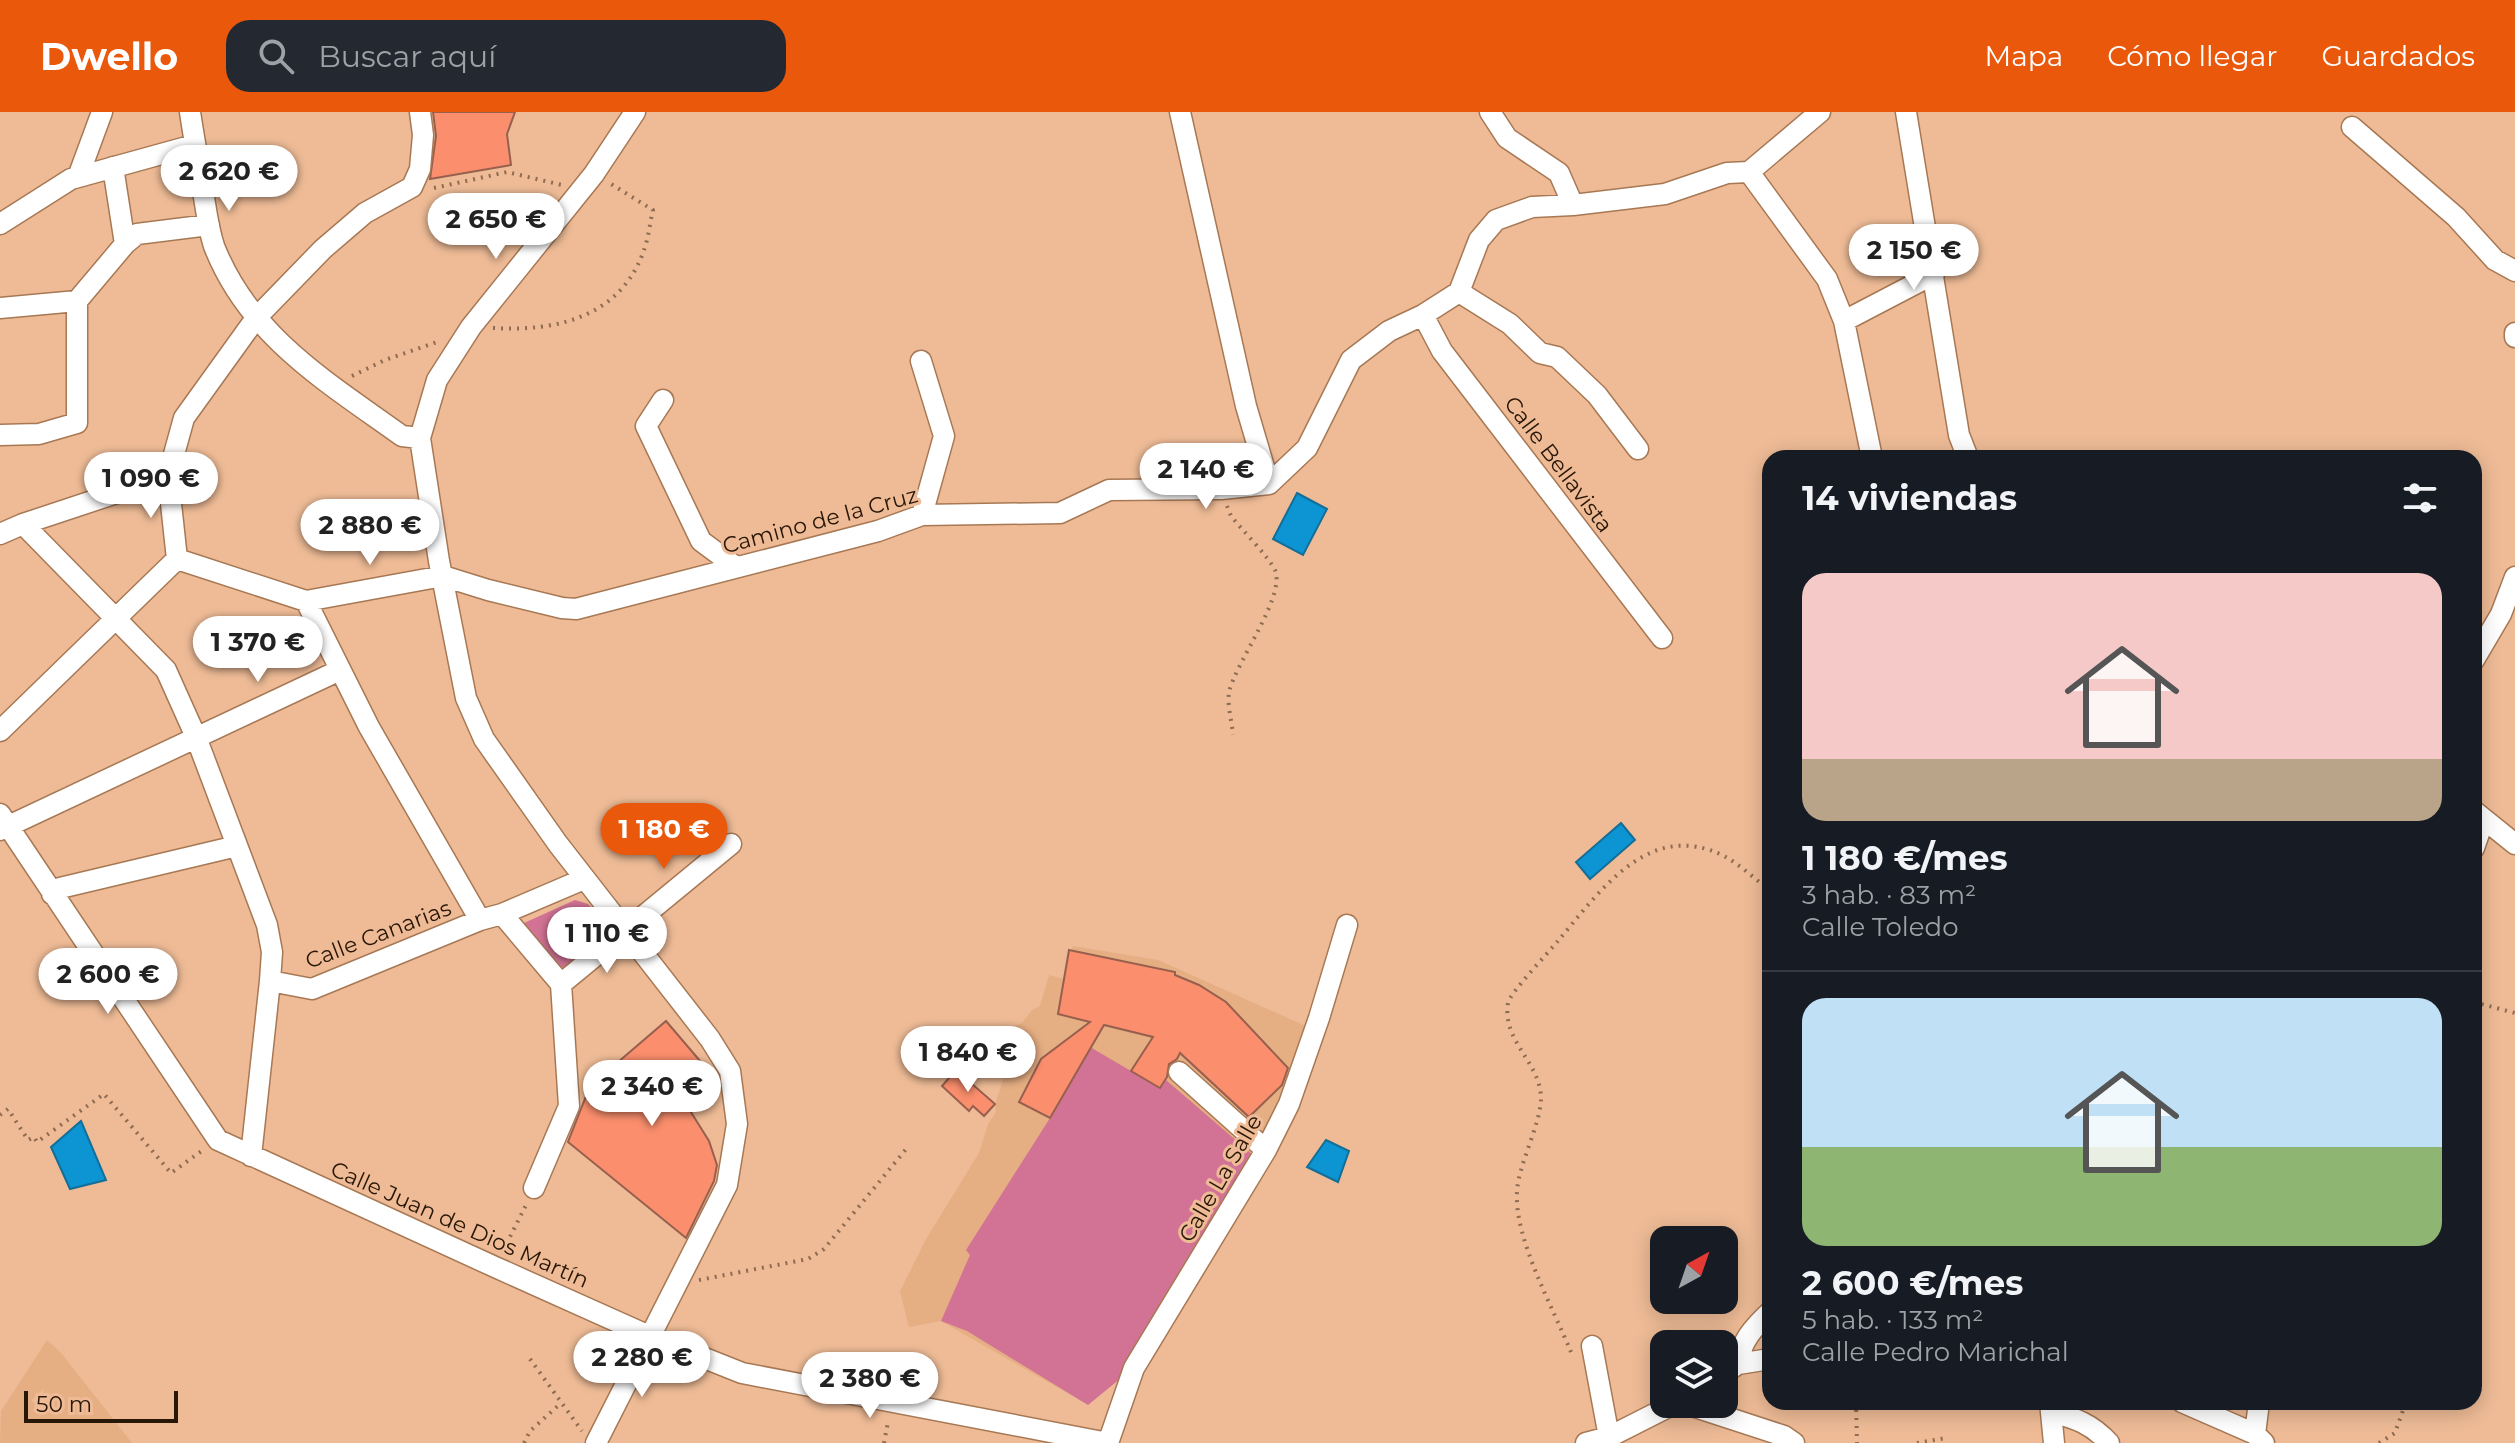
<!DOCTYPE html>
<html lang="es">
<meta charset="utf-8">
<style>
:root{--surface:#171b24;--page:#242831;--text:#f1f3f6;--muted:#9ea1a6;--line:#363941;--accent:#ea580c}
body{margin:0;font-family:Montserrat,sans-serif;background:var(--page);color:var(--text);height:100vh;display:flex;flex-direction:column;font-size:30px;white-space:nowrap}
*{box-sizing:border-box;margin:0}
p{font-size:26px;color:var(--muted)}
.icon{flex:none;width:44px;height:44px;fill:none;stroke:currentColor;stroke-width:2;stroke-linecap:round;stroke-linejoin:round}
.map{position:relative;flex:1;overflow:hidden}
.details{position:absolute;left:1762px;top:338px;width:720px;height:960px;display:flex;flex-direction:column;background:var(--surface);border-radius:24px;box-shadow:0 4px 20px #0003}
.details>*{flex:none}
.needle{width:52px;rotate:40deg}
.tools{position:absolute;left:1650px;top:1114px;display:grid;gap:16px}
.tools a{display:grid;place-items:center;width:88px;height:88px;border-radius:16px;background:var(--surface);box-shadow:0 4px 20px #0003;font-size:40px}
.scale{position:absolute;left:24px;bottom:20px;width:154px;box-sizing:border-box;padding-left:8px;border:4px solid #281607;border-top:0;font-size:22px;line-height:28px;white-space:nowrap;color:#281607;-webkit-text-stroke:6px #eebb96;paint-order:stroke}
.price{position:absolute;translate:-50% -68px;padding:0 18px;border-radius:28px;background:#fff;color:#222;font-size:26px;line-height:52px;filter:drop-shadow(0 2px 4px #0008)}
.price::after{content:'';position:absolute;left:50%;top:48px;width:24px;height:18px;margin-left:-12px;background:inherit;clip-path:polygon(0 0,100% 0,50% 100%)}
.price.active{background:var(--accent);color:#fff}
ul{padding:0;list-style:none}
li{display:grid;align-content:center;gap:16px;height:424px;padding:0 40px}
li+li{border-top:2px solid var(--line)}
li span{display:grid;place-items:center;height:248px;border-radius:24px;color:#555}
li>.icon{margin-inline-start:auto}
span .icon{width:144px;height:144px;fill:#fffc;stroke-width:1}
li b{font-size:34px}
h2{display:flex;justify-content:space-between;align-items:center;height:96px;padding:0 40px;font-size:34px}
header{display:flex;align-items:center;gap:48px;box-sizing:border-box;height:112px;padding:0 40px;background:var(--accent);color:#fff}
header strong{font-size:38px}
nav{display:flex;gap:44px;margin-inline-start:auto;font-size:28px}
.search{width:560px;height:72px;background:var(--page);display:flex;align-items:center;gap:20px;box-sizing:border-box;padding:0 28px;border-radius:24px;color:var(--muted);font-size:30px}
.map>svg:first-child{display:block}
.built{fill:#e6ae83}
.green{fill:#d27395}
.water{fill:#0c94d3;stroke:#146e96;stroke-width:2}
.building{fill:#fa8e6d;stroke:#97604e;stroke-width:2}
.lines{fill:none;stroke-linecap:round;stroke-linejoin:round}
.minor-casing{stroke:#a77854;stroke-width:23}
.path{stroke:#8e6b51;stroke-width:4;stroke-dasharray:2 6;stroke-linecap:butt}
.minor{stroke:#fff;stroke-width:20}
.labels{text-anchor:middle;stroke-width:6;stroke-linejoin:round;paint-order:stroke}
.street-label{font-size:22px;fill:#281607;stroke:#eebb96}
</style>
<header>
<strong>Dwello</strong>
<div class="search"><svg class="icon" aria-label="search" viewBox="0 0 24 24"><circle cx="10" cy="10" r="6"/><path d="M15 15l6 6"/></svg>Buscar aquí</div>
<nav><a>Mapa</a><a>Cómo llegar</a><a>Guardados</a></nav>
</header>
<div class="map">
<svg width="2515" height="1331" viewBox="0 0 2515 1331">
<rect width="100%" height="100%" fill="#eebb96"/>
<!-- built -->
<path class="built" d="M1073,834l85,14 150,67 -50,124 -170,254 -147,-84 -32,6 -9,-36 26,-52 53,-86 9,-29 8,-12 -1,-8 10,-30 -5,-37 7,-8 15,-6 10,-13 8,-4 9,-31 15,4z
M47,1228l15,14 70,89h-132l1,-32z"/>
<!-- green -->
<path class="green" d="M575,788l13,4 21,23 -3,11 -37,30 -16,-1 -29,-35v-9z
M1090,935l70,41 6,-8 87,75 -132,223 -33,27 -121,-74 -26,-10 29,-66 -4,-5 84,-132z"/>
<!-- water -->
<path class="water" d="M1297,381l30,16 -24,46 -30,-16z
M1621,711l14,17 -45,39 -14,-17z
M81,1009l25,59 -36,9 -19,-42z
M1326,1028l23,11 -11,31 -31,-15z"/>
<!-- building -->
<path class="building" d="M433,0h82l-8,22 4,31 -81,14 6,-43z
M1069,838l106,22v3l24,10 27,17 62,66 -6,17 -33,32 -69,-64 -3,6 -8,5 -2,13 -7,11 -29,-17 22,-34 -49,-12 -54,93 -31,-16 22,-43 49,-37 -32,-8z
M666,909l52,61 -29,27 20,32 8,24 -3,16 -28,57 -118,-96 22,-56z
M956,958l39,34 -11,12 -11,-10 -4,5 -27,-25z"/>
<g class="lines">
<!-- minor casing -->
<g class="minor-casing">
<path id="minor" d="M190,0c4,27 9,53 13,79 3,18 5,37 11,55 35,90 113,136 188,190l18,2
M1180,0l66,294 23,78
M1490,0l17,26 52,35 14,32
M1906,0l53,323 9,23
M2352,15l104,90 39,43 20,11
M113,55l12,77
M1749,60l78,107 17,42 28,137
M78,65l24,-65
M0,112l71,-45 123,-34
M1459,180l51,32 30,29 17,4 40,38 41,54
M0,196l77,-7 48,-57 12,-10 72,-9
M1423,203l19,36 220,287
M1844,209l90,-47
M2515,221v4
M921,249l23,75 -22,79
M663,288l-17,26 55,115 35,26
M0,323l39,-1 38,-11v-122
M23,412l143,146 30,67 71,188 5,27 -2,29 -19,175
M0,422l23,-10 145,-48
M177,447l129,42 137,-25 45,14 74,18 14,1 302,-78 44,-16 138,-2 49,-23 112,-1 48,-5 38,-36 44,-88 38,-29 34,-16 36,-23 20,-52 17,-20 36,-13 41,-2 92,-11 62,-21 22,-1 71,-60
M177,447l-9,-83 16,-58 72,-100 67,-69 42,-36 47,-26 8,-18 3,-34 -3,-23
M306,489l63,126 111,193
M2474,548l27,-46 14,-37
M0,619l177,-172
M2474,699l41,33
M0,702l218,326 277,127 154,69 93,37 366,70
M0,718l340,-160
M2474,736l10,-29
M52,782l8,-6 177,-42
M502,802l59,70
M270,869l42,8 168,-69 22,-6 82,-35
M561,872l170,-140
M1179,960l87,78
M534,1076l35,-82 -8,-122
M1592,1234l17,91
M1738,1252c3,-23 15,-36 32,-52
M1724,1261l14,-9 32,-5
M2050,1290l4,41
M2182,1290l73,32 9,9
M1686,1292l98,32 10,7
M2051,1300c24,6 41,12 58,31
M2255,1322l4,-32
M596,1331l131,-258 10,-61 -7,-53 -20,-32 -152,-195 -74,-105 -18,-41 -27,-137 -19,-123 17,-58 34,-53 123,-153 41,-62
M1108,1331l26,-75 132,-218 23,-46 30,-86 28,-93
M1586,1331l23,-6 65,-33"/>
</g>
<!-- path -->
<path class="path" d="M434,76l73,-16 55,13
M493,216c65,4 130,-12 152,-81 4,-12 5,-25 8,-37l-42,-26
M352,264l33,-16 52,-18
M1227,394l4,10c11,14 37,40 44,54 11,26 -39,92 -46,122 -2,13 3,30 4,43
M2474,890l41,11
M0,1003l8,-6 20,31 6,-3 3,5 67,-48 67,79 32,-23
M503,1139l23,-46
M699,1168l109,-21 16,-10 83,-101
M1571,1240c-18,-44 -57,-114 -54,-160 1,-27 24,-68 24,-94 -1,-37 -39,-56 -33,-95 2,-10 40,-50 49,-61 42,-49 91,-124 167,-86 15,8 30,22 44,33
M530,1247l52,72
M1856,1290l1,41
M524,1331l6,-12 30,-27
M884,1331l4,-21
M1917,1331l29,-5
M2379,1331l16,-10 11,-31"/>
<!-- minor -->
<use href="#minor" class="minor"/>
</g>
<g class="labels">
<!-- street labels -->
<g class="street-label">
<text transform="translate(1559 352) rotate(53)" y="8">Calle Bellavista</text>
<text transform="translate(820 408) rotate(-15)" y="8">Camino de la Cruz</text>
<text transform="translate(378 822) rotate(-21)" y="8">Calle Canarias</text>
<text transform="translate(1220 1066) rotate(-60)" y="8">Calle La Salle</text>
<text transform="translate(460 1112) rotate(24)" y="8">Calle Juan de Dios Martín</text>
</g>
</g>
</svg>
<div class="tools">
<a><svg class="needle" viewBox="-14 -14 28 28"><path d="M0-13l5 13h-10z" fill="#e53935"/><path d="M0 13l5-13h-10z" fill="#9ea1a6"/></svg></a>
<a><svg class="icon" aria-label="layers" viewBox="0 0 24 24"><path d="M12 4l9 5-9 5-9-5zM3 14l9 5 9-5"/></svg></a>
</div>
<div class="scale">50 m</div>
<b class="price" style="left:229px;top:101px">2 620 €</b>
<b class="price" style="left:496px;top:149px">2 650 €</b>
<b class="price" style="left:1914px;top:180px">2 150 €</b>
<b class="price" style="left:1206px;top:399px">2 140 €</b>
<b class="price" style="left:151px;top:408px">1 090 €</b>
<b class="price" style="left:370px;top:455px">2 880 €</b>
<b class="price" style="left:258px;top:572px">1 370 €</b>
<b class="price active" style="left:664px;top:759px">1 180 €</b>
<b class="price" style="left:607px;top:863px">1 110 €</b>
<b class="price" style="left:108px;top:904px">2 600 €</b>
<b class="price" style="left:968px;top:982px">1 840 €</b>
<b class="price" style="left:652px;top:1016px">2 340 €</b>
<b class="price" style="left:642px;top:1287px">2 280 €</b>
<b class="price" style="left:870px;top:1308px">2 380 €</b>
<section class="details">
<h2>14 viviendas<svg class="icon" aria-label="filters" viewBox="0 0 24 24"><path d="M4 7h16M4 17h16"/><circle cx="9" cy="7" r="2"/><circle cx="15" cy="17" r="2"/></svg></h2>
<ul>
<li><span style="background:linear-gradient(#f6c9c9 75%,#b9a48a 0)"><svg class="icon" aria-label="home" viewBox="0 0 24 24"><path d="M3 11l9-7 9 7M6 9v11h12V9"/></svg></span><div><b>1 180 €/mes</b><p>3 hab. · 83 m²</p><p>Calle Toledo</p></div></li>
<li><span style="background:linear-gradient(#bfe0f5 60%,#8fb573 0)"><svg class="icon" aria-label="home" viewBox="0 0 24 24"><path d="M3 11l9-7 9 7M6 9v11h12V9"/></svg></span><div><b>2 600 €/mes</b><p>5 hab. · 133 m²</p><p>Calle Pedro Marichal</p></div></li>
</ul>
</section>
</div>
